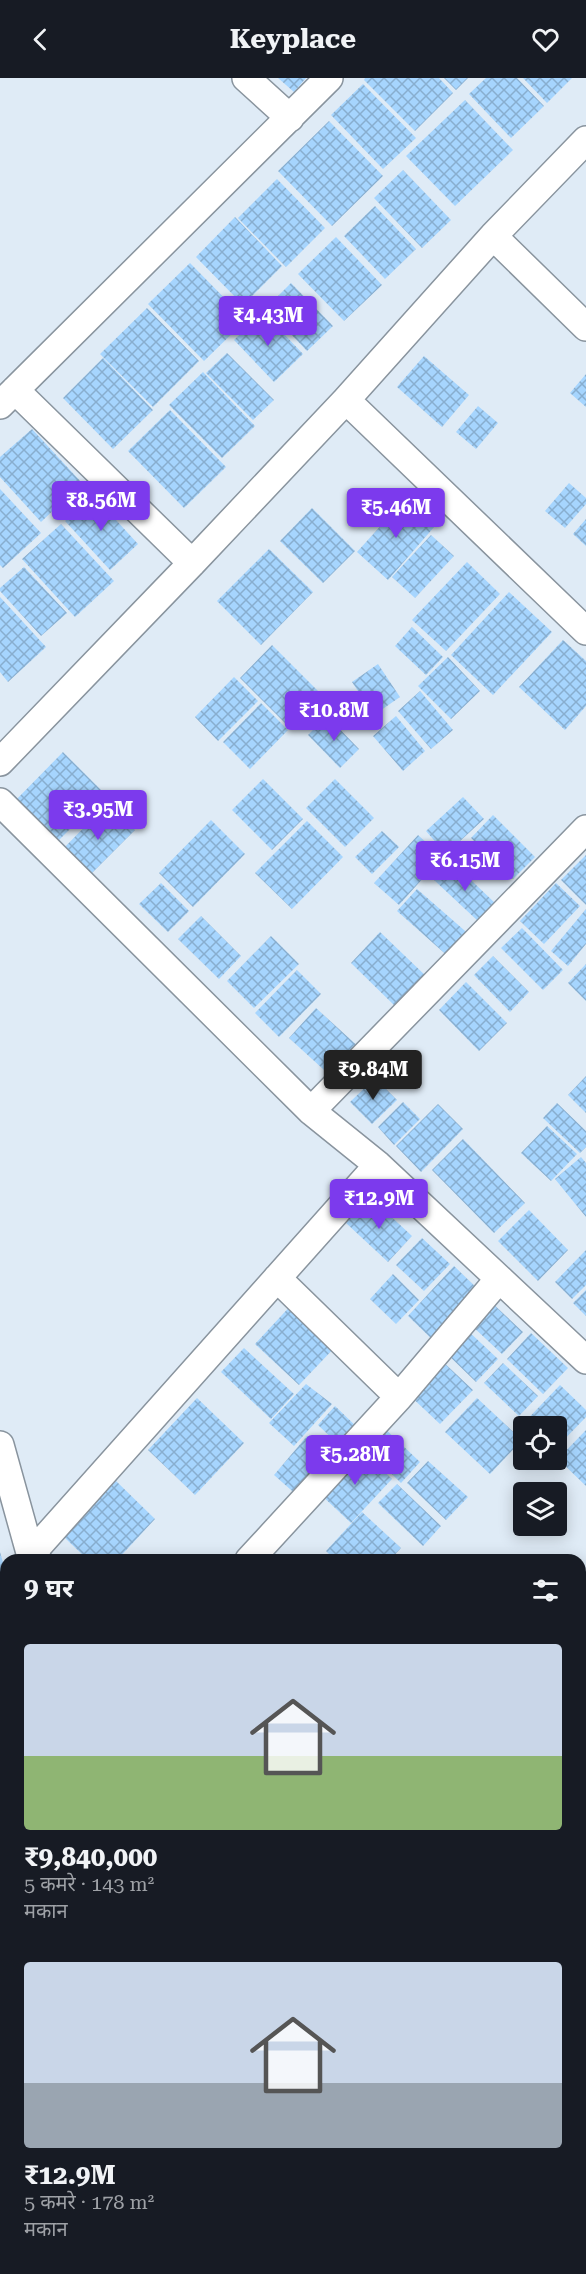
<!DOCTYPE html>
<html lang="hi">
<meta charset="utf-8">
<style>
:root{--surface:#171b24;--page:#20242c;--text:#f1f3f6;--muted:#9ea1a6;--accent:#7c3aed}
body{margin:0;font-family:"Roboto Serif","Noto Sans Devanagari",serif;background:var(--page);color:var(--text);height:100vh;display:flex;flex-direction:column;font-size:22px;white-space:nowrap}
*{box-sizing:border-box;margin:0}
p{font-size:20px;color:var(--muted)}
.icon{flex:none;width:33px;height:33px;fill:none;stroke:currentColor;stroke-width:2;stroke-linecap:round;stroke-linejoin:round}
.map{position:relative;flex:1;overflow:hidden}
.details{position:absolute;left:0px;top:1476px;width:586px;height:720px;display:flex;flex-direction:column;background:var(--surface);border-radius:18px 18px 0 0;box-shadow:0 3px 15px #0003}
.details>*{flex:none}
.fabs{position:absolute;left:513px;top:1338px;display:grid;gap:12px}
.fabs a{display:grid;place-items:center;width:54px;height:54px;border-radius:6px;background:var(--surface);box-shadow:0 3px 15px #0003;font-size:30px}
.price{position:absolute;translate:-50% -51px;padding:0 14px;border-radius:6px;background:var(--accent);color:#fff;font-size:20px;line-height:39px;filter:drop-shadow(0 2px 3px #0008)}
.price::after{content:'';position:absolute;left:50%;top:36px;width:18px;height:14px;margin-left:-9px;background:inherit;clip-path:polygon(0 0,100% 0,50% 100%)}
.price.current{background:#222;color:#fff}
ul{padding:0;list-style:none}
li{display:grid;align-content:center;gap:12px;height:318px;padding:0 24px}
li span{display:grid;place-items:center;height:186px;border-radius:6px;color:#555}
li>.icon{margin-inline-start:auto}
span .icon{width:108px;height:108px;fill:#fffc;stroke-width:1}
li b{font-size:26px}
h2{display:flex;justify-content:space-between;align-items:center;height:72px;padding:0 24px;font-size:26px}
header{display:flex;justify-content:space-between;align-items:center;height:78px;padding:0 24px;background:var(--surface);font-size:27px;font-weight:700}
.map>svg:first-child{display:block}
.building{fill:url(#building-cross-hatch)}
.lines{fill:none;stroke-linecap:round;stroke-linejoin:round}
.minor-casing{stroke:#89949e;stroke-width:30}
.minor{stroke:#fff;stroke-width:27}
</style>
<header><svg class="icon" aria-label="back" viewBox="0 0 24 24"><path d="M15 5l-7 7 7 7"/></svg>Keyplace<svg class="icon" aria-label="heart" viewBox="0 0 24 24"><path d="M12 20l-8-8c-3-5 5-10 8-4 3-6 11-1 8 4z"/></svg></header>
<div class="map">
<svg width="586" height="2196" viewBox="0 0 586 2196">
<defs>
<pattern id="building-cross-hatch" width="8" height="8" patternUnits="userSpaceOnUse" patternTransform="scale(1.5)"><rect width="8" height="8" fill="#a6d5fe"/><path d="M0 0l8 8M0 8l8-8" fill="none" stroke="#88aecf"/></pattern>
</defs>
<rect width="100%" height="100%" fill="#dfebf6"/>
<!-- building -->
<path class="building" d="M278,0h28l-12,14z
M365,0h74l14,15 -38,38 -51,-51z
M444,0h24l-12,12z
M486,0h31l27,28 -33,32 -42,-44z
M523,0h49l-25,25z
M363,6l53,54 -33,31 -52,-54z
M465,22l48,50 -58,56 -49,-50z
M329,43l54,55 -51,50 -54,-55z
M403,92l48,50 -29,28 -48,-50z
M277,101l48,49 -39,39 -48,-49z
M375,128l41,43 -31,30 -41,-43z
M235,139l47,49 -39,39 -47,-48z
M336,159l46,48 -38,36 -46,-47z
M190,185l56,57 -42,41 -56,-57z
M291,205l42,43 -26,25 -41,-43z
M147,230l52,53 -46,46 -53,-53z
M263,234l40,42 -29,28 -40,-42z
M227,275l47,47 -21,20 -47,-47z
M424,278l45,39 -27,32 -45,-40z
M103,280l50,52 -40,39 -50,-51z
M203,294l52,54 -33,32 -53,-53z
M586,296v33l-16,-14z
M478,328l20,17 -22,26 -20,-17z
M170,332l56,57 -42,41 -56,-57z
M32,351l50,54 -41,39 -41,-45v-20z
M569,405l17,15v6l-21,24 -20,-17z
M0,411l41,44 -38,35 -3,-3z
M93,417l45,49 -28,26 -45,-49z
M405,421l30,27 -47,54 -31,-28z
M312,430l43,43 -32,32 -43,-42z
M586,441v27l-13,-12z
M61,446l53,57 -39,36 -53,-58z
M431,457l23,21 -39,42 -23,-21z
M269,471l44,43 -52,53 -44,-44z
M467,484l33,32 -54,57 -34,-31z
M24,489l43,46 -26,23 -41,-45v-3z
M509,514l43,40 -59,63 -42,-40z
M0,519l46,50 -38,35 -8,-10z
M412,549l31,30 -17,18 -31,-29z
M563,562l23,21v45l-21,24 -46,-43z
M272,567l48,48 -32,33 -48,-48z
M448,579l32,34 -29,28 -33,-33z
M378,586l22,33 -26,18 -22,-33z
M234,599l24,24 -40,40 -23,-24z
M420,613l33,39 -22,19 -33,-38z
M261,625l27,27 -38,39 -27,-27z
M327,638l32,33 -19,19 -32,-33z
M396,638l29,35 -22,20 -30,-35z
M63,674l42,42 -50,50 -41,-42z
M263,701l40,40 -31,31 -40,-40z
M335,701l39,39 -29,29 -39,-39z
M463,719l21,22 -38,35 -20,-23z
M108,725l27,27 -48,48 -27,-26z
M493,737l42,42 -22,22 -42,-41z
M211,742l34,34 -52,53 -34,-34z
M307,743l36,36 -51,52 -37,-36z
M382,753l17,16 -27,27 -17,-17z
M418,757l24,22 -43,48 -25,-22z
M586,777v50l-25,-25z
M451,783l45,43 -17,18 -45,-42z
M161,805l28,28 -21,21 -29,-28z
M556,805l24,23 -36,38 -24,-23z
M417,811l55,48 -21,22 -54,-48z
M586,831v35l-18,22 -17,-15z
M201,838l40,40 -22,23 -41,-40z
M522,850l41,42 -20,20 -42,-42z
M380,854l48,46 -30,31 -47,-46z
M271,858l28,28 -45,44 -27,-27z
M493,878l36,36 -19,20 -36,-37z
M586,886v37l-18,-18z
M297,892l24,24 -42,43 -24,-24z
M466,904l41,41 -28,28 -40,-41z
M316,930l46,42 -27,30 -46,-42z
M586,998v37l-18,-18z
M375,1000l22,22 -25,24 -22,-22z
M403,1024l17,17 -26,26 -16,-18z
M557,1025l29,28v16l-6,6 -37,-35z
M438,1026l25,25 -42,43 -25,-26z
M547,1048l30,28 -26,27 -30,-28z
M463,1061l62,64 -31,30 -62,-63z
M581,1079l5,6v54l-31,-38z
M370,1119l42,39 -24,26 -42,-39z
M529,1132l39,40 -30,31 -40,-40z
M422,1160l28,26 -26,27 -28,-26z
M586,1172v35l-14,14 -17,-17z
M454,1188l29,28 -47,49 -28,-27z
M393,1196l26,26 -23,24 -26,-25z
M586,1212v26l-13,-13z
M295,1223l44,42 -40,42 -44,-41z
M491,1224l32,30 -21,22 -32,-30z
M466,1251l32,30 -22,23 -32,-31z
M531,1255l37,35 -25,26 -36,-35z
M244,1270l50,46 -23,25 -50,-47z
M440,1281l33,31 -33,34 -33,-31z
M503,1285l35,33 -19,20 -35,-33z
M306,1306l26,20 -38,42 -25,-23z
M560,1307l26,25v7l-30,31v-22h-32v5l-4,-4z
M197,1320l47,45 -49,52 -47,-45z
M477,1320l45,42 -32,34 -45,-42z
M335,1328l25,24 -17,19 -25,-24z
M381,1347l39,37 -19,21 -39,-38z
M586,1352v56l-28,-27z
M307,1358l25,21 -33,40 -25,-22z
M359,1370l33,31 -41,44 -33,-31z
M428,1383l40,36 -22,23 -39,-37z
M116,1403l39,38 -38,41h-29l-24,-23z
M397,1406l44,42 -18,20 -45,-43z
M362,1434l39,36 -11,12h-55l-9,-9z
M0,1474l6,21v24l-6,2z
M0,1542l6,22v16l-6,1z
M6,1585v60l-6,2v-61z
M6,1649v62l-6,1v-62z
M6,1714v59l-6,2v-60z
M586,1759v26l-6,-6v-14z
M6,1778v58l-6,2v-59z
M580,1795l6,5v17l-6,6z
M586,1833v44l-6,6v-43z
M6,1841v66h-3l-3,-11v-53z
M6,1963v55l-6,1v-55z
M586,2007v70l-6,-6v-59z
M456,2190h31l5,4 -2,2h-40z"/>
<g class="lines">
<!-- minor casing -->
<g class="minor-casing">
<path id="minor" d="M246,0l44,40
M493,158l93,91
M15,312l177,173
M346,322l240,231
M0,327l329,-327
M0,684l192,-199 154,-163 147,-164 93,-96
M0,724l311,309 67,54 208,195
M311,1033l275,-282
M277,1200l122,119
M0,1367l32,115
M38,1482l-7,-6 347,-389
M249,1482l150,-163 100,-118
M580,1527l6,-6
M580,1739l6,-6
M580,1913l6,-6
M580,2108l6,-7
M0,2149l6,-1
M321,2190l6,6
M502,2196l6,-6"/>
</g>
<!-- minor -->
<use href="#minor" class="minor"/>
</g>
</svg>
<div class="fabs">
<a><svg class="icon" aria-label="locate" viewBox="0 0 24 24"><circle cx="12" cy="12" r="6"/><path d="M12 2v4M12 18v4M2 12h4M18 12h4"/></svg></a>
<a><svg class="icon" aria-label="layers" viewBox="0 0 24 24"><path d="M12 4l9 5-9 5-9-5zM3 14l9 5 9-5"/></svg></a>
</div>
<b class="price" style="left:268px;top:269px">₹4.43M</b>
<b class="price" style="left:101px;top:454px">₹8.56M</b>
<b class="price" style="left:396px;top:461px">₹5.46M</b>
<b class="price" style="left:334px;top:664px">₹10.8M</b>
<b class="price" style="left:98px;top:763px">₹3.95M</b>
<b class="price" style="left:465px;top:814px">₹6.15M</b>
<b class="price current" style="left:373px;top:1023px">₹9.84M</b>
<b class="price" style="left:379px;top:1152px">₹12.9M</b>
<b class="price" style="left:355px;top:1408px">₹5.28M</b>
<section class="details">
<h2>9 घर<svg class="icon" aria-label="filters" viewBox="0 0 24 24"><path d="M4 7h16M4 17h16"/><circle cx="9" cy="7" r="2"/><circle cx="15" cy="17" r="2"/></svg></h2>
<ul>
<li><span style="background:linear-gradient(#c9d6e8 60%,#8fb573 0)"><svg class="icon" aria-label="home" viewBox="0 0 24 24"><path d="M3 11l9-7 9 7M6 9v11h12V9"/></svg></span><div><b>₹9,840,000</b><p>5 कमरे · 143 m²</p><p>मकान</p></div></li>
<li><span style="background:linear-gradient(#c9d6e8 65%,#9aa5b1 0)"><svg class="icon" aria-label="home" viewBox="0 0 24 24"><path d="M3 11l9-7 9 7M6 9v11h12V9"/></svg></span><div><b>₹12.9M</b><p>5 कमरे · 178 m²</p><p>मकान</p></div></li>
</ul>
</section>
</div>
